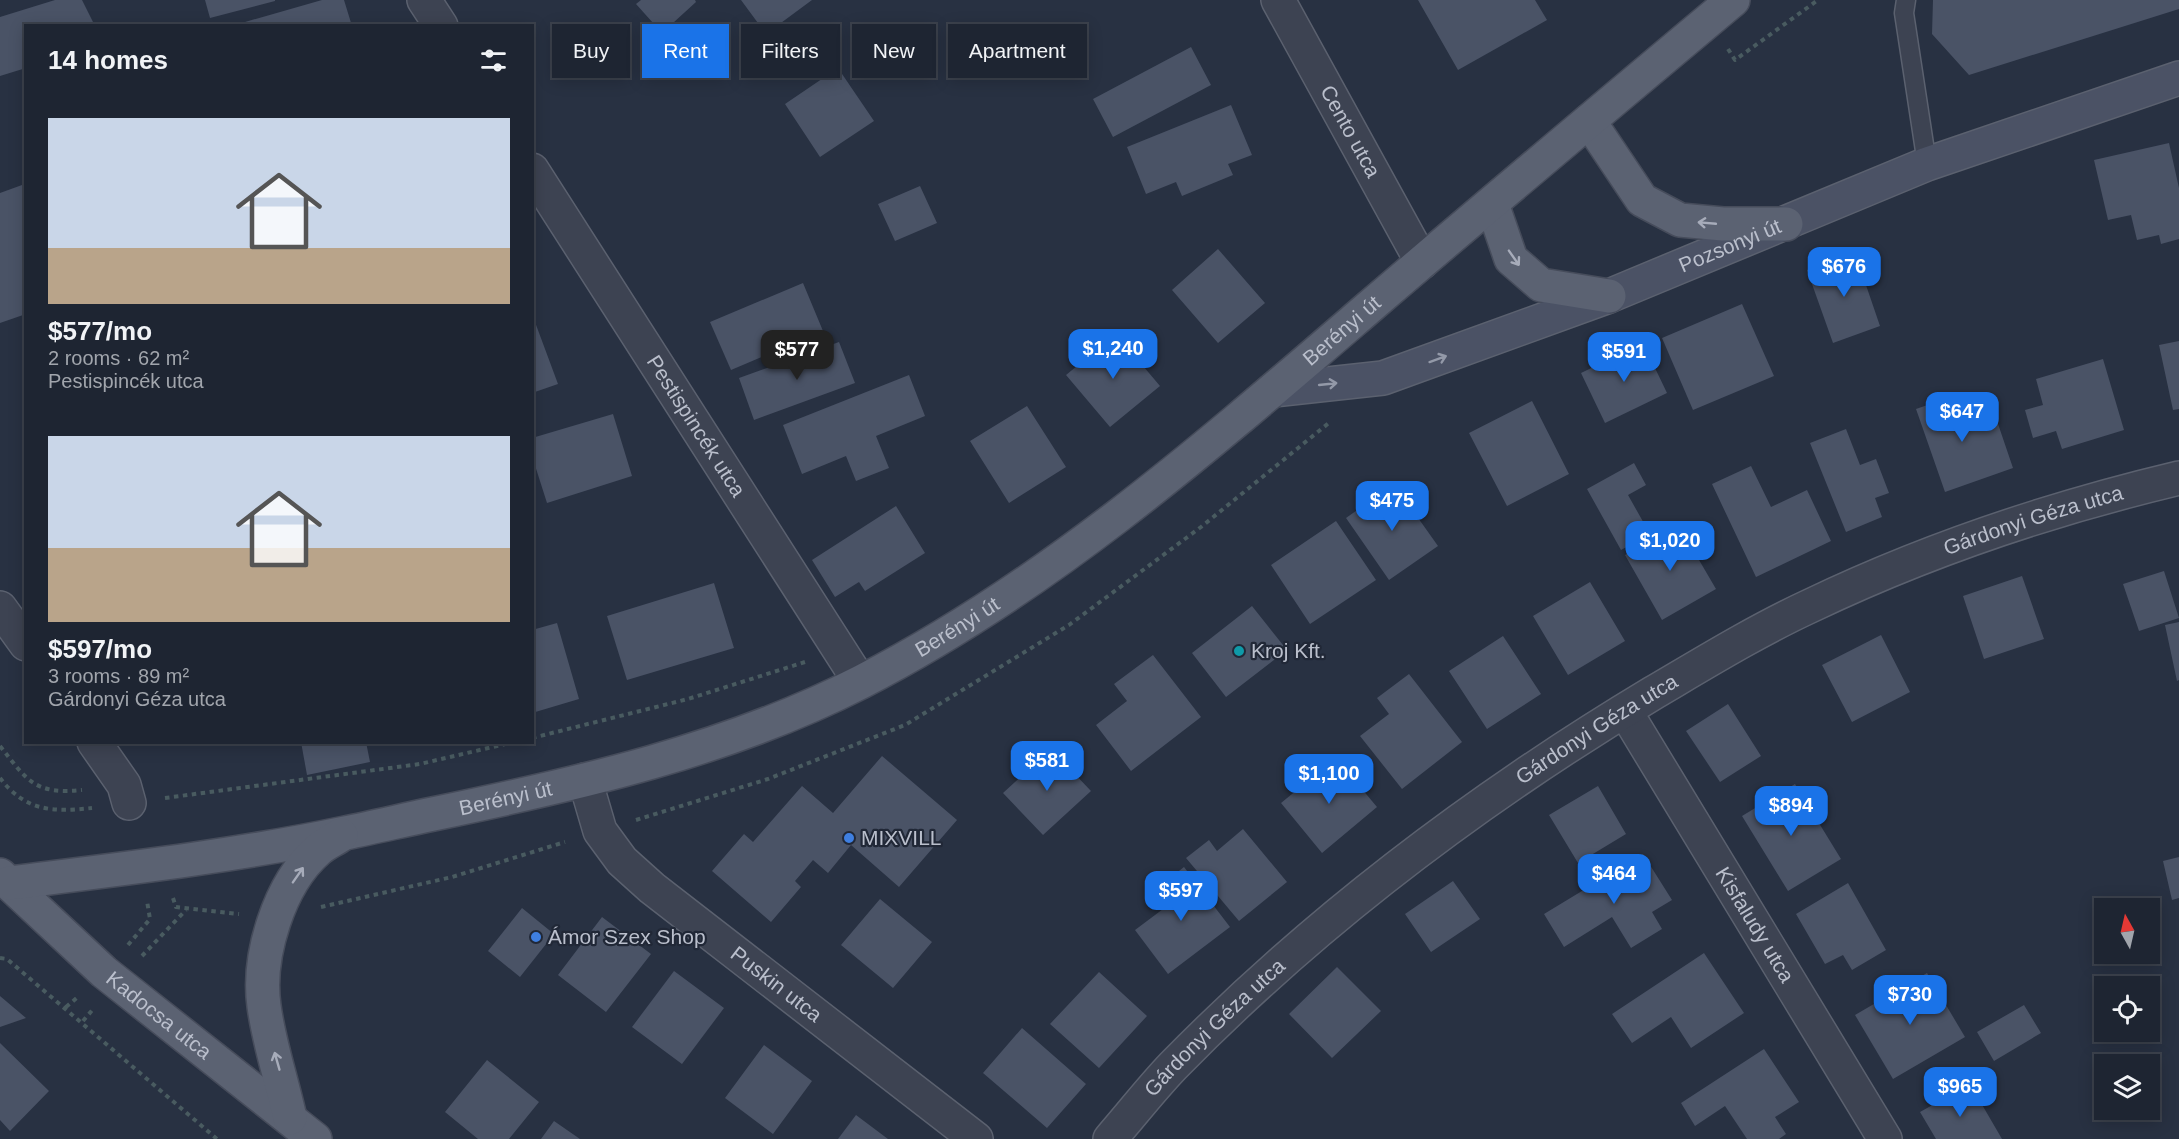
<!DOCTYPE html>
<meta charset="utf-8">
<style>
:root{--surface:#1e2532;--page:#262d3a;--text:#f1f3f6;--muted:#a1a5ac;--line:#3c424d;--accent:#1a73e8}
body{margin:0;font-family:Arial,sans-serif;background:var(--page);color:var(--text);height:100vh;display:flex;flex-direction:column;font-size:22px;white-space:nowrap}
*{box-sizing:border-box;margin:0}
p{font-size:20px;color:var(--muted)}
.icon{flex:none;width:33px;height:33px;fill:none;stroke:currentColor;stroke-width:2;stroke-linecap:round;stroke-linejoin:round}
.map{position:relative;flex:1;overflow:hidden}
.side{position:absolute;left:24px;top:24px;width:510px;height:720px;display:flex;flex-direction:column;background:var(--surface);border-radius:0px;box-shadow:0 3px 15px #0003,0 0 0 2px var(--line)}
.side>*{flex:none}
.top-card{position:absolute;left:552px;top:24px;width:570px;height:54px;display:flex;gap:12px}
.needle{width:39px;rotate:352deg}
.fabs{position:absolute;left:2094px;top:898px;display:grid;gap:12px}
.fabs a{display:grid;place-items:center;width:66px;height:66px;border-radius:0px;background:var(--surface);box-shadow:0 3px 15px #0003,0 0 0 2px var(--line);font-size:30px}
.price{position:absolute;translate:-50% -51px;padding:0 14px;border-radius:12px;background:var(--accent);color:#fff;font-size:20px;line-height:39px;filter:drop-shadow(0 2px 3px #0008)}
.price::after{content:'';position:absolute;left:50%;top:36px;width:18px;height:14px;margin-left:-9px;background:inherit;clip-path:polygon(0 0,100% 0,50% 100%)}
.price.selected{background:#222;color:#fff}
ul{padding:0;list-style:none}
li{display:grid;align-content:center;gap:12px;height:318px;padding:0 24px}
li span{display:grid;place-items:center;height:186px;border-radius:0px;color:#555}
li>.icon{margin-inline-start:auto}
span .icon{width:108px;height:108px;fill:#fffc;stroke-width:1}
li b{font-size:26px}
h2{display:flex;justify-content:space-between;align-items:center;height:72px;padding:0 24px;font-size:26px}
.chip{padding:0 21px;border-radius:0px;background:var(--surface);box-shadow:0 3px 15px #0003,0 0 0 2px var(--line);font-size:21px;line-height:54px}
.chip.selected{background:var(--accent);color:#fff}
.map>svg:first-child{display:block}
.building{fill:#4a5366}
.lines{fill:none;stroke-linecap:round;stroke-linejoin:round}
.lane-casing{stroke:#5b616f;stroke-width:21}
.street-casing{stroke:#5b616f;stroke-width:36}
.secondary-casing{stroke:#5b616f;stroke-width:36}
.primary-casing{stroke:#464c5b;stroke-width:36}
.path{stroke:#495b60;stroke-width:4;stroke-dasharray:4.5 4.5;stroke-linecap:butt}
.lane{stroke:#3d4352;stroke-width:18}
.street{stroke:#3d4352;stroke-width:33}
.secondary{stroke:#4b5265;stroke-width:33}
.primary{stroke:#5b6272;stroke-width:33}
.oneway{stroke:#a7acba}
.oneway2{stroke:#9399a8}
.culture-dot{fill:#0f9aa8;stroke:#212837;stroke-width:2}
.shop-dot{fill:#3f7fe0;stroke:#212837;stroke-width:2}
.labels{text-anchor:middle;stroke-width:4.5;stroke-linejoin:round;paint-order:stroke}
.street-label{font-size:21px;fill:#babfcc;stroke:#212837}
.poi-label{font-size:21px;fill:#babfcc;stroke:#212837;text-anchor:start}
</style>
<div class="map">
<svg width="2179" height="1139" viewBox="0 0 2179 1139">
<rect width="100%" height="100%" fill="#283142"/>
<!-- building -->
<path class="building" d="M55,0h27l13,26h-69v42l-26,8v-59z
M205,0h70v1l-65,17z
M322,0h22l8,26h-106l-1,-4z
M641,0h54l1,2 -34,31 -26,-29z
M741,0h71l-46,34z
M1418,0h117l12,20 -89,50z
M1933,0h246v9l-210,66 -37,-41z
M1191,47l20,38 -98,52 -20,-38z
M838,68l36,53 -54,36 -35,-53z
M1231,105l21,50 -24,9 5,11 -51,21 -6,-14 -30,12 -19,-47z
M2169,143l10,45v51l-18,5 -2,-9 -22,5 -6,-25 -23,5 -14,-60z
M22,185l4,11v118l-26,9v-130z
M920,186l17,37 -42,18 -17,-37z
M1218,249l47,54 -47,40 -46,-53z
M1855,253l25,73 -47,17 -26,-73z
M803,283l20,48 -92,39 -21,-48z
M1742,304l32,72 -81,34 -31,-72z
M532,314l26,70 -26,9z
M1116,334l44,52 -50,41 -44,-52z
M2179,341v68l-6,1 -14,-65z
M839,342l16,41 -101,37 -15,-42z
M1643,343l24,50 -62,30 -24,-50z
M2103,359l21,71 -62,19 -6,-18 -23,7 -8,-28 18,-5 -7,-26z
M909,375l16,41 -49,20 13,32 -33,13 -10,-25 -44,18 -19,-49z
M1962,393l12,33 22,-8 17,50 -68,24 -29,-83z
M1532,401l37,73 -62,32 -38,-73z
M1027,406l39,61 -57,36 -39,-62z
M613,414l19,62 -85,27 -15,-47v-18z
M1846,429l14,36 16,-6 13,34 -14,5 7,19 -36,15 -36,-89z
M1634,463l12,22 -18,10 22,39 -29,16 -34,-61z
M1751,466l20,41 36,-17 24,51 -75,36 -44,-93z
M1394,484l44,62 -49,34 -43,-62z
M896,506l29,47 -60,38 -6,-9 -24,15 -23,-37z
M1336,521l40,59 -66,44 -39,-59z
M1678,524l38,65 -54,31 -37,-65z
M2164,571l15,47 -40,13 -16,-47z
M2022,576l22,63 -60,20 -21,-63z
M1590,582l35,59 -57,34 -35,-59z
M714,583l20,65 -107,32 -20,-64z
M1252,606l35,44 -61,47 -34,-44z
M2179,622v58l-2,1 -12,-56z
M557,623l22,76 -47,14v-83z
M1881,635l29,57 -58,30 -30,-57z
M1503,636l38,58 -54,35 -38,-58z
M1153,655l48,62 -70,54 -35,-46 31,-24 -13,-17z
M1409,674l53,68 -60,47 -42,-53 29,-22 -12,-16z
M1728,704l33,52 -41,26 -34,-51z
M301,742h65l4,20 -63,13z
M1051,749l40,42 -48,44 -40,-42z
M882,756l75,64 -58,67 -48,-42 -23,28 -15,-13 -18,21 6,6 -30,35 -59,-51 32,-37 9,8 49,-56 31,27z
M1336,758l41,49 -55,46 -41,-50z
M1795,784l46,75 -53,32 -46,-75z
M1598,786l28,48 -48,29 -29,-48z
M1243,829l44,53 -48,39 -53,-63 23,-18 8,11z
M1643,854l29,46 -20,12 10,17 -31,19 -19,-31 -48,30 -20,-33z
M2179,857v41l-7,2 -9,-39z
M1184,867l46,60 -62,47 -33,-44 28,-21 -12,-16z
M1453,881l27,38 -49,33 -26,-38z
M1848,883l38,67 -34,20 -9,-15 -18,9 -29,-50z
M880,899l52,43 -39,46 -52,-43z
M522,908l32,26 -34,43 -32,-26z
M602,917l49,37 -45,58 -48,-37z
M1704,953l40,60 -53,35 -20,-31 -39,26 -20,-29z
M1337,967l44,44 -49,47 -43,-44z
M674,971l50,37 -42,56 -50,-37z
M1099,972l48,44 -48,52 -49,-44z
M1927,973l38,64 -72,42 -38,-64z
M0,996l26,22 -26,9z
M2024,1005l17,28 -47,28 -17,-29z
M1022,1028l64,56 -39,44 -64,-55z
M0,1043l49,48 -39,40 -10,-11z
M764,1045l48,36 -39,53 -48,-36z
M1764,1049l35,53 -24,15 11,17 -7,5h-32l-22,-33 -30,20 -14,-23z
M487,1060l52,42 -30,37h-31l-33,-27z
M1970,1084l32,55h-66l-16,-27z
M856,1115l32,24h-50z
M554,1121l26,18h-39z"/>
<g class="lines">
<!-- lane casing -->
<g class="lane-casing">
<path id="lane" d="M1906,0l-2,13 23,151"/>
</g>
<!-- street casing -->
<g class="street-casing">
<g id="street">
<path d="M424,0l17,26"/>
<path id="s1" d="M1278,0l144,262"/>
<path id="s2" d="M532,170l328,512"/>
<path d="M0,608l26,36"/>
<path id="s3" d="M1625,711l260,428"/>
<path d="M94,742l30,43 5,18"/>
<path id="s4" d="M585,780l15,51 22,30 30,27 324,251"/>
<path id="s5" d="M1110,1139c21,-24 41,-50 63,-73 141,-144 307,-269 480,-373 51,-30 103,-62 157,-87 117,-56 243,-98 369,-128"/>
</g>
</g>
<!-- secondary casing -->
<g class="secondary-casing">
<g id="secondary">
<path id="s6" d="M1273,390l110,-12 226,-82 318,-132 252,-86"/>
</g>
</g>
<!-- primary casing -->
<g class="primary-casing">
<g id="primary">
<path d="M1589,121l53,79 38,20 43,4h63"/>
<path d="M1492,204l19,55 30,26 68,11"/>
<path id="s7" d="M0,875l104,97 211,167"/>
<path id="s8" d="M9,883c113,-14 226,-27 336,-50 30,-6 59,-13 88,-19 145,-30 295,-64 428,-132 187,-96 347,-236 506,-373 121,-104 243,-206 366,-309"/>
<path d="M290,1118c-8,-37 -21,-74 -26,-112 -7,-50 15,-122 54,-156 6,-6 16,-10 23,-15"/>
</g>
</g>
<!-- path -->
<path class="path" d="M1728,49l7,11 83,-60
M532,738l156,-39 117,-37
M0,746c27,34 34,49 82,44
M0,778c26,34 53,34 92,30
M165,798l255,-34 94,-22
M636,820l132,-41 137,-54 164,-100 132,-98 129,-105
M173,898l3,9 63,7
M321,907l131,-30 113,-35
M128,945l22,-26 -3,-18
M142,956l44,-46
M0,958l7,1 210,180
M66,1007l13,-11
M83,1021l11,-13"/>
<!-- lane -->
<use href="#lane" class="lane"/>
<!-- street -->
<use href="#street" class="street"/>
<!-- secondary -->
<use href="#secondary" class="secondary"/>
<!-- primary -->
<use href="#primary" class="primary"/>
</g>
<!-- one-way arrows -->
<defs><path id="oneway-shaft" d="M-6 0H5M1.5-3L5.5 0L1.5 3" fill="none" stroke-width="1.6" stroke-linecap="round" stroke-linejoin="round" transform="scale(1.5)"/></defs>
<g class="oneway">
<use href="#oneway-shaft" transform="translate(1707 223) rotate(-175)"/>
<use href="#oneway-shaft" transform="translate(1514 258) rotate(55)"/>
<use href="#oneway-shaft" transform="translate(298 875) rotate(-55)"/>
<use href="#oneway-shaft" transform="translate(277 1061) rotate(-106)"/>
</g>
<g class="oneway2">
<use href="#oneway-shaft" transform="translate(1438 359) rotate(-20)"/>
<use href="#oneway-shaft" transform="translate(1328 384) rotate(-6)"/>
</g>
<!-- markers -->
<circle class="culture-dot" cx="1239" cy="651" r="6"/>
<g class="shop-dot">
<circle cx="849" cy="838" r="6"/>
<circle cx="536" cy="937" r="6"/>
</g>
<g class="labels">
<!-- street labels -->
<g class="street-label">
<text dy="7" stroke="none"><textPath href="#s1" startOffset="150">Cento utca</textPath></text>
<text dy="7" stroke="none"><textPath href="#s6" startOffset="482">Pozsonyi út</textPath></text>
<text dy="7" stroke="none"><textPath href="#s8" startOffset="1476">Berényi út</textPath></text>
<text dy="7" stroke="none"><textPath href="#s2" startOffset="304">Pestispincék utca</textPath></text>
<text dy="7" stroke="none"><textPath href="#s5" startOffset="1125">Gárdonyi Géza utca</textPath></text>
<text dy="7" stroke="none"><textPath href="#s8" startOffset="990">Berényi út</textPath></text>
<text dy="7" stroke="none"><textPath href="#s5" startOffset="639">Gárdonyi Géza utca</textPath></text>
<text dy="7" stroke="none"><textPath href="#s8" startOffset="504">Berényi út</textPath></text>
<text dy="7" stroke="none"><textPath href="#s3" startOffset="250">Kisfaludy utca</textPath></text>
<text dy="7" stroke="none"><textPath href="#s4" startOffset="288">Puskin utca</textPath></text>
<text dy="7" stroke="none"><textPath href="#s7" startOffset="212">Kadocsa utca</textPath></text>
<text dy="7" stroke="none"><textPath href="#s5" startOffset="153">Gárdonyi Géza utca</textPath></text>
</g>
<!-- poi labels -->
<g class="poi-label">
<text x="1251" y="658">Kroj Kft.</text>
<text x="861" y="845">MIXVILL</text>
<text x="548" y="944">Ámor Szex Shop</text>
</g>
</g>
</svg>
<div class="fabs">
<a><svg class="needle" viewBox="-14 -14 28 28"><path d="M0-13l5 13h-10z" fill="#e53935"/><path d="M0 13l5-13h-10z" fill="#a1a5ac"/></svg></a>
<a><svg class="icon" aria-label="locate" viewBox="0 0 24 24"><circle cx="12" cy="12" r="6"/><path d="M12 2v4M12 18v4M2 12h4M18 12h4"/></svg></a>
<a><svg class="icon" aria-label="layers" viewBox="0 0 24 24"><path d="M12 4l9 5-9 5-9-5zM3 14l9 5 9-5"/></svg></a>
</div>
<b class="price" style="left:1844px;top:298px">$676</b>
<b class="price" style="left:1113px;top:380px">$1,240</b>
<b class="price selected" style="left:797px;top:381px">$577</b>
<b class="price" style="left:1624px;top:383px">$591</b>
<b class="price" style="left:1962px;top:443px">$647</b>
<b class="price" style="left:1392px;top:532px">$475</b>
<b class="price" style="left:1670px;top:572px">$1,020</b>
<b class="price" style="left:1047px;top:792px">$581</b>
<b class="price" style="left:1329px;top:805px">$1,100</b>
<b class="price" style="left:1791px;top:837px">$894</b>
<b class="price" style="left:1614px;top:905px">$464</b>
<b class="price" style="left:1181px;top:922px">$597</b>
<b class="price" style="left:1910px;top:1026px">$730</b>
<b class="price" style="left:1960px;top:1118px">$965</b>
<div class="top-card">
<a class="chip">Buy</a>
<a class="chip selected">Rent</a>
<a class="chip">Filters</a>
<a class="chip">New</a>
<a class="chip">Apartment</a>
</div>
<section class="side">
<h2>14 homes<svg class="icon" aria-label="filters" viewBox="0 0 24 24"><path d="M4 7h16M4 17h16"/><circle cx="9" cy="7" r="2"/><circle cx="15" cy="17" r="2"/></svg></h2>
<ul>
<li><span style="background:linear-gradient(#c9d6e8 70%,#b9a48a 0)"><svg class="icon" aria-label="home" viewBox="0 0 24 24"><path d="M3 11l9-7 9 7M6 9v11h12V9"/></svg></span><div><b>$577/mo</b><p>2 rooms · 62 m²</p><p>Pestispincék utca</p></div></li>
<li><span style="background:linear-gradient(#c9d6e8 60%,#b9a48a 0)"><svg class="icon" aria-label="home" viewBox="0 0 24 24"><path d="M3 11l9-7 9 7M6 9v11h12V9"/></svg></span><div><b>$597/mo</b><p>3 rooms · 89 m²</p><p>Gárdonyi Géza utca</p></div></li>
</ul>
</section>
</div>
